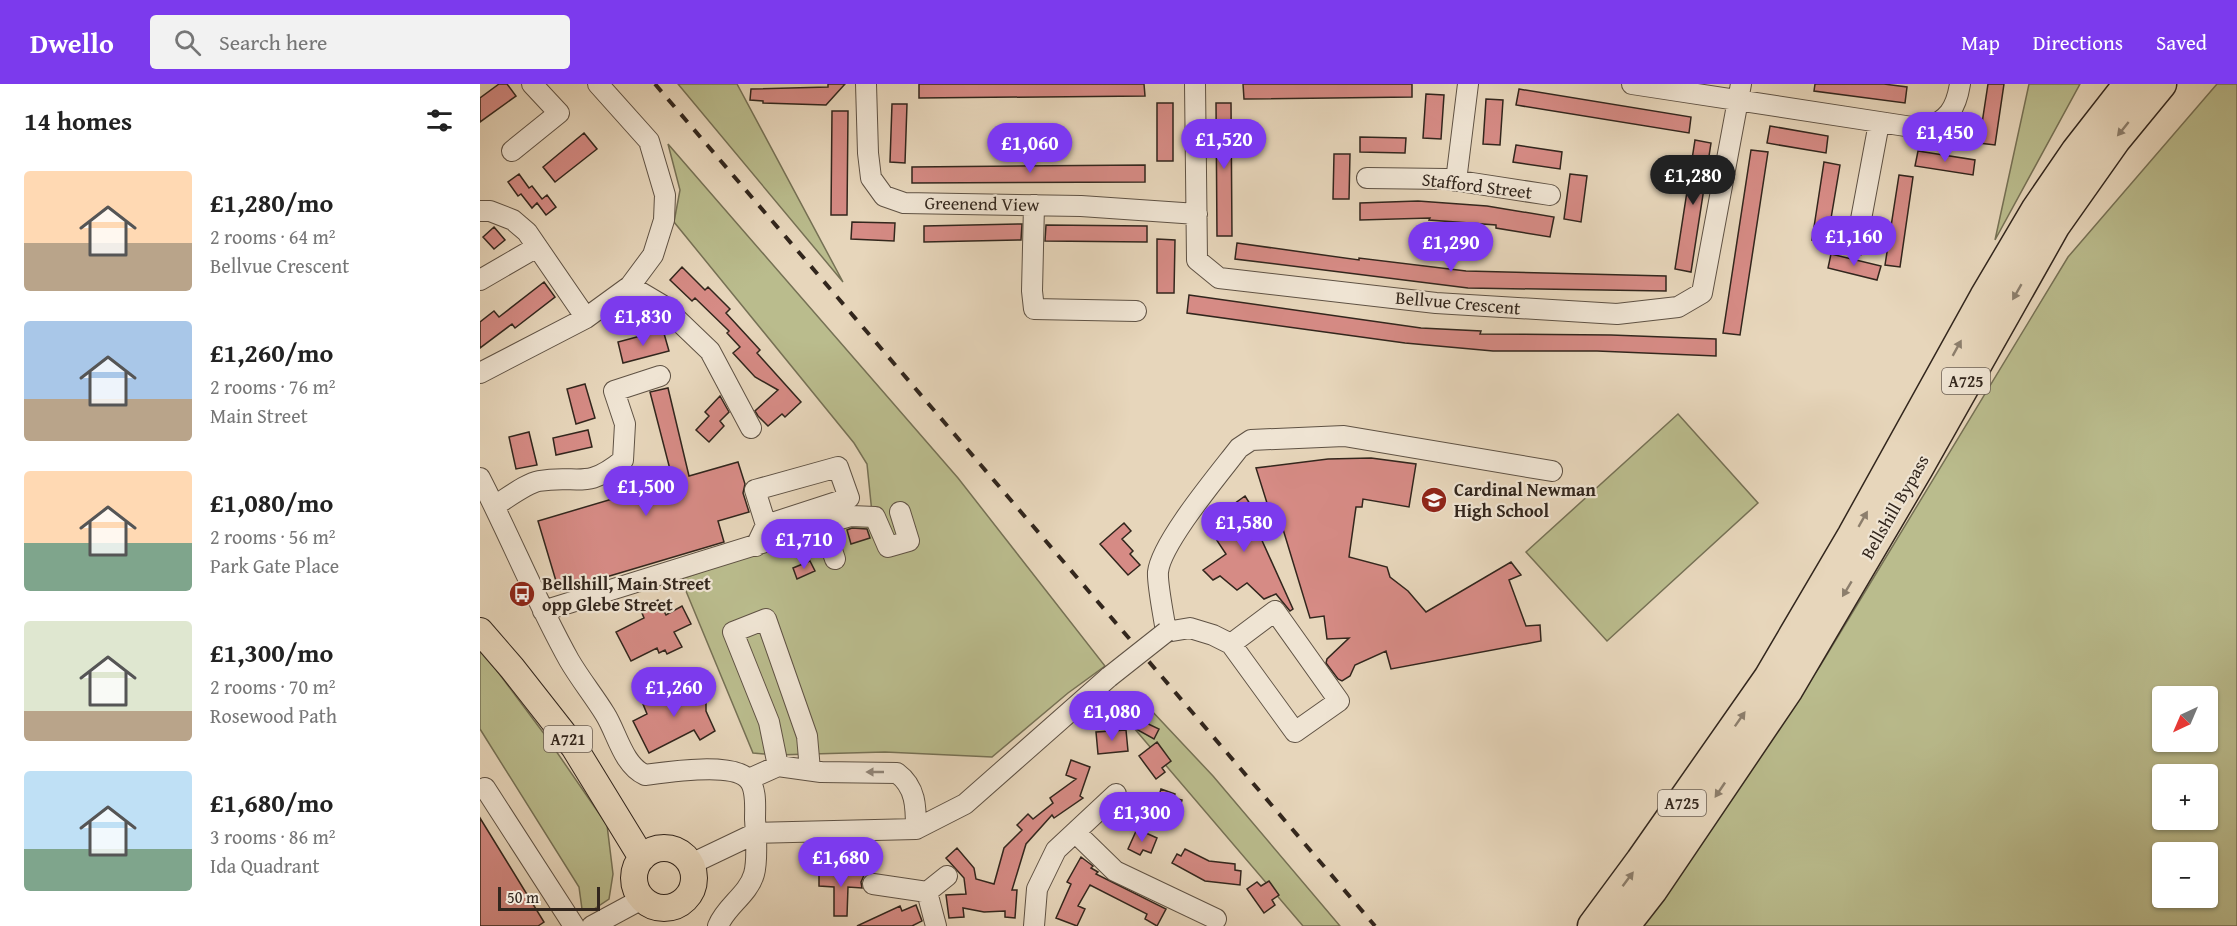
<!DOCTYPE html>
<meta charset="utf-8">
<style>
:root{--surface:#fff;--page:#f2f2f2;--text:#222;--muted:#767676;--accent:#7c3aed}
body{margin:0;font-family:"Gentium Book Plus",serif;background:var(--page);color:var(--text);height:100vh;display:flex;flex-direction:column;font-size:22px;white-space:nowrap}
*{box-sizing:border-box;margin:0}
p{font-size:20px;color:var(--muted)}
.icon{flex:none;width:33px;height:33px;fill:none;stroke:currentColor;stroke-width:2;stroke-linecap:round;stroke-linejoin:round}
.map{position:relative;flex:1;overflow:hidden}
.side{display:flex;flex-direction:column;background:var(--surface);width:480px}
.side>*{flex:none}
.needle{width:39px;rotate:224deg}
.controls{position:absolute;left:1672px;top:602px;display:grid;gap:12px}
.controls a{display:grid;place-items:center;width:66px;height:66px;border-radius:6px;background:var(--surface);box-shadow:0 2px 4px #0004;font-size:30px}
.scale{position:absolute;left:18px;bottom:15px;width:102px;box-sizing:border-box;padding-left:6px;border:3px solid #32261d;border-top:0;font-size:16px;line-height:21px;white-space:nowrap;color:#32261d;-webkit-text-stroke:4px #efe4d3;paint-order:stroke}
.price{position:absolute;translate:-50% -51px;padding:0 14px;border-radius:21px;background:var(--accent);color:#fff;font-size:20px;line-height:39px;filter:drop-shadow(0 2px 3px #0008)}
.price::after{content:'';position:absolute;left:50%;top:36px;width:18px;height:14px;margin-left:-9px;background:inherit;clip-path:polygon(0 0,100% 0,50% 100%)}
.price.current{background:#222;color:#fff}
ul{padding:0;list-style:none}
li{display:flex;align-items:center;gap:18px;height:150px;padding:0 24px}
li span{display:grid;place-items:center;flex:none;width:168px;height:120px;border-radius:6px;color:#555}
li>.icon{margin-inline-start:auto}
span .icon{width:72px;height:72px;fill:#fffc;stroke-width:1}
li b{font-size:26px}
h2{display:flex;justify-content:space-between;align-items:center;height:72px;padding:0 24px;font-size:26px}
header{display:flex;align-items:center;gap:36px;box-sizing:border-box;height:84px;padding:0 30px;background:var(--accent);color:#fff}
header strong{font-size:28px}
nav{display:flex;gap:33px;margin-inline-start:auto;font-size:21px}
.search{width:420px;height:54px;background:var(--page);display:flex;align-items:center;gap:15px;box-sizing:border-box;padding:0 21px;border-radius:6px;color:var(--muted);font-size:22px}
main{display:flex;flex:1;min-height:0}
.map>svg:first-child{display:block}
.green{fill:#babc8d;stroke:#767155;stroke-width:1.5;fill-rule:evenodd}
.building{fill:#d68b85;stroke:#32261d;stroke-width:1.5}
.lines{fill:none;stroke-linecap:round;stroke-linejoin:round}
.minor-casing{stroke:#5f5244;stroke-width:22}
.major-casing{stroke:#32261d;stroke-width:28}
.highway-casing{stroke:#32261d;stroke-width:33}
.minor{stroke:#efe4d3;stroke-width:20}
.major{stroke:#e7d6bb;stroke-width:26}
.highway{stroke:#e7d6bb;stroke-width:30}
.rail{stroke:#32261d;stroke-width:4;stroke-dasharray:10 10;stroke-linecap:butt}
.minor-bridge-casing{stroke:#5f5244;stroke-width:22;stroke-linecap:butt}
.minor-bridge{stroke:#efe4d3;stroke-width:20}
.oneway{fill:#8c7e6c}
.oneway2{fill:#908578}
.labels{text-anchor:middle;stroke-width:4.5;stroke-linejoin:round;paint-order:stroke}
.shield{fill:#efe4d3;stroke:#6b5f54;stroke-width:1.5}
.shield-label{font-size:16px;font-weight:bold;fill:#32261d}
.street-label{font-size:18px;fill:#32261d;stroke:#efe4d3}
.poi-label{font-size:18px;font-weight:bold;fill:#32261d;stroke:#efe4d3;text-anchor:start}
</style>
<header>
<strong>Dwello</strong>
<div class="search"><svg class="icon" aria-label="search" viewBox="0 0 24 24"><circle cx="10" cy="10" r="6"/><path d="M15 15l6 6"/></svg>Search here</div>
<nav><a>Map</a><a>Directions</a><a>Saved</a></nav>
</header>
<main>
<section class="side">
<h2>14 homes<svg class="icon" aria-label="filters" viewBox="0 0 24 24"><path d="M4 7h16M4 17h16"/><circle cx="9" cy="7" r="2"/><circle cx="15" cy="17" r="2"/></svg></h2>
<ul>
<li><span style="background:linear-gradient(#ffd9b3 60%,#b9a48a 0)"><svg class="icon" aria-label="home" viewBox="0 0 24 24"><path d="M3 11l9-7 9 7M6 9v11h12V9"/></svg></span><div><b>£1,280/mo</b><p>2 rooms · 64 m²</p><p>Bellvue Crescent</p></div></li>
<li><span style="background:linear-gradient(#a9c7e8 65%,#b9a48a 0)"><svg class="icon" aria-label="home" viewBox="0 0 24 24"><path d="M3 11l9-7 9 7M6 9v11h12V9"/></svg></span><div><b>£1,260/mo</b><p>2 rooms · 76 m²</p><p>Main Street</p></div></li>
<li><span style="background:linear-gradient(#ffd9b3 60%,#7fa58c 0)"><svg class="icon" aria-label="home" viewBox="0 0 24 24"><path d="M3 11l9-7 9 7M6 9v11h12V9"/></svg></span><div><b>£1,080/mo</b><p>2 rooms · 56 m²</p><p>Park Gate Place</p></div></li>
<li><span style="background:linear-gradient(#dfe7d0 75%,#b9a48a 0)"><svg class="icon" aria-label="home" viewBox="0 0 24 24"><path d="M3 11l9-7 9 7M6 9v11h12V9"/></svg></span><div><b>£1,300/mo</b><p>2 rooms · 70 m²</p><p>Rosewood Path</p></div></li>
<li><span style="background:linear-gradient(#bfe0f5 65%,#7fa58c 0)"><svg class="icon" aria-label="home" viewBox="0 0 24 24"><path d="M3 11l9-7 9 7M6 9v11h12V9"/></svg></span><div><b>£1,680/mo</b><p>3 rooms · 86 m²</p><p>Ida Quadrant</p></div></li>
</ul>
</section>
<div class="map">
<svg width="1757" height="842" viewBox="0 0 1757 842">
<rect width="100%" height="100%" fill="#e7d6bb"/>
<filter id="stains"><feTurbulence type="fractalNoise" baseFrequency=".00333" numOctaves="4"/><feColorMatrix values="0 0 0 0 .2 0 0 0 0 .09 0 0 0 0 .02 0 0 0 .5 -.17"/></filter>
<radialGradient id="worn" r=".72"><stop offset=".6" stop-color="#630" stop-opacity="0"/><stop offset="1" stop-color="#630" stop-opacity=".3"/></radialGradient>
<!-- green -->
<path class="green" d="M198,0h59l106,198z
M1549,0h51l-85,156z
M1737,0h20v842h-598l181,-260 248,-409zM1683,612h45v45h-45zM1683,690h45v45h-45zM1683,768h45v45h-45z
M188,60l290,334 147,188 -37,27 -76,64 -107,-5 -110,3 -22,-2 -72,-174 191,-66 -5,-49 -13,-21 -180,-221 6,-32z
M1198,330l80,89 -151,138 -81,-89z
M0,564l65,87 62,90 6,49 -4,25 -15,10h-12l-3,-22 -99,-158z
M654,608l79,84 127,150h-37l-187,-219z"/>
<!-- building -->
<path class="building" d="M19,0h8l9,12 -36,26v-24z
M348,0h17l-19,21 -63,-2v-2l-13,-1 1,-11 77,-2z
M439,0h225l1,12 -226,2z
M763,0h169v13l-168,2z
M1335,0h69l23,3 -2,16 -91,-12z
M1508,0h16l-9,61 -16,-2z
M1039,5l172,28 -2,16 -173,-28z
M946,10l18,1 -3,44 -18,-1z
M1006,15l17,1 -3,45 -17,-1z
M677,19h16v58h-16z
M736,19h15l1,133h-15z
M412,20h15l-2,59 -15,-1z
M352,27h16l-1,104h-16z
M1290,42l58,10 -2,17 -59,-10z
M104,49l13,16 -42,33 -12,-15z
M880,53l46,1 -1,15 -45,-1z
M1215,56l16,3 -20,129 -16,-3z
M1036,61l46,7 -2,17 -47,-7z
M1271,66l17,2 -28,183 -17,-2z
M1438,67l57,9 -2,15 -58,-9z
M854,70h16l-1,45h-16z
M1344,78l16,3 -13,77 -15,-2z
M665,81v17l-233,1v-16z
M39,90l10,14 3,-2 10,13 5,-4 9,12 -10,8 -9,-12 -5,5 -11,-14 -3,2 -10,-14z
M1090,90l17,2 -6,46 -17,-3z
M1419,91l14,2 -13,90 -15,-2z
M938,117l69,5 67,11 -4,20 -54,-9v-3l-67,-5 1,-2 -70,2v-17z
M372,138l43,1 -1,18 -43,-2z
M542,140l-1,16 -97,2v-16z
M566,141l101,1v16l-102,-1z
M14,143l11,13 -11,9 -11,-12z
M677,155l18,1 -1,53h-17z
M757,159l122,17v-2l107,13 200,5v15l-198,-3 -233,-29z
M1351,170l50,12 -4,14 -49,-12z
M202,183l23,23 3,-3 22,22 -4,4 34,37 -3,3 44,49 -16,15 -3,-3 -14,12 -10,-10 -3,-5 23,-21 -23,-13 -22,-24 7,-6 -13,-14 2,-2 -34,-33 -3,3 -22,-21z
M64,198l11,15 -40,31 -3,-4 -32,24v-26l14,-11 5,6z
M709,211l232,33 60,3 -1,3 131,1 105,4v17l-119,-5h-104l-88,-8 -218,-30z
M183,246l6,21 -46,12 -5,-21z
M105,300l10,34 -19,6 -9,-35z
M188,304l21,88 49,-14 7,22 -2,9 6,19 -31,9 6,21 -165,49 -21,-70 135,-40 -23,-89z
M240,312l9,16 -9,9 4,5 -15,16 -13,-12 13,-14 -4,-4z
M108,346l4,17 -36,8 -3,-17z
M49,348l8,33 -21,4 -7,-32z
M891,374l45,6 -7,43 -46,-8 -1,8h-6l-7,50 38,10 3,10 18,14 18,21 85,-50 10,13 -12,5 17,46 14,-1 1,16 -150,28 -5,-18 -31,14 -5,11 -8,5 -4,-2 -12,-16 1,-4 22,-21 -22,1 -3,-23 -14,2 -31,-102 -7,3 -16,-51 72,-9z
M765,412l17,27 -7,2 38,84 -3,2 -14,-17 -12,5 -17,-16 -10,7 -17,-14 -7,4 -10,-10 23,-16 -20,-30z
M644,439l7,8 -9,8 11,12 -3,3 10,11 -12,10 -28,-31z
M372,444l15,1 3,9 -19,6 -4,-14z
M330,477l5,10 -18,8 -4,-11z
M178,516l8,15 16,-9 9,18 -17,8 8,15 -15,7 -2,-4 -6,3 -2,-5 -26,13 -15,-29 28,-14 -2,-5 4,-2 -2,-4z
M207,598l1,4 18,16v9l9,20 -15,9 -6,-10 -45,23 -16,-32 14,-7 -4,-10z
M660,636l19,9 -5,10 -18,-10z
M646,646l2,21 -30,3 -2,-22z
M677,658l14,19 -9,7 3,4 -9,7 -17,-23z
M591,676l19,7 -10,29 3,2 -29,20 -2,-3 -26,29 -14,46h5l-2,28 -10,-1v-6l-21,1 -21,-4 1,9 -15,1 -3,-23 20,-1 -2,-16 -18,-20 11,-10 17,20 2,11 18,5 10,-36 18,-18 -5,-5 11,-11 5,5 20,-16 -3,-5 26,-19 -10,-4z
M681,705l14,5 -1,4 8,2 -5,18 -10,-3 -1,5 -13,-4z
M0,734l64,104 -6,4h-58z
M657,745l20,9 -6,15 -8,-3 -3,5 -12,-6z
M705,765l24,12 26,3v6l6,1 -1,14 -35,-4 -33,-18 5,-9 4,2z
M601,773l12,9 -2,2 7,4 -2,2 70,35 -9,17 -12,-7 2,-5 -57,-29 -12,21 7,3 -8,17 -21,-8 15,-34 -4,-2z
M339,788l46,1 -4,9 1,6 -14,-1 -1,29h-13v-29l-15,-1z
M789,797l10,14 -7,5 3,5 -11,8 -17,-24 10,-7 4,4z
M436,821l6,16 -10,5h-55l43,-20 2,5z"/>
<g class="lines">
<!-- minor casing -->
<g class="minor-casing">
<path id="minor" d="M386,0l2,69 3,25 13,18 20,7 177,3 116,8
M715,0l2,176 22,18 217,25 181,11 61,-7 24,-14 39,-209
M1152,0l293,45c23,-9 31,-20 35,-45
M32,67l47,-38 -27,-29
M887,94l79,1 104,16
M976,97l12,-97
M554,121l-2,86 2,18 102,2
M0,127h10l23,9 14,12 59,86
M1376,162l23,-123
M0,196l57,-33
M150,202l32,19 48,46 41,77
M0,289l106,-55 44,-32 23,-31 11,-35 1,-25 -16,-54 -51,-57
M0,394c31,60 56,123 89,182 11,19 25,36 36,54 12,19 18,51 40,61 22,-3 87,-13 103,4 9,9 7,28 7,40 1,15 3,41 -1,55 -6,21 -28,32 -36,52
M14,422c12,-7 33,-23 45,-25 40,-7 46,10 84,-21l2,-36 -11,-33 46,-15
M343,440l28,-8 24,1 13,30 21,-6 -9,-29
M276,462l10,-21 -11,-35 83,-23 11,31 -83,27
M63,527l280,-87 12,35
M751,560l44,-33 64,90 -44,31 -64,-88 -18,-9 -23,-7 -24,4c-2,-15 -9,-48 -8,-60 3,-29 61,-98 81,-124l12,-8 93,-4 208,35
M298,682l-9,-44 -36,-90 33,-13 41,117 3,34
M269,695l29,-13 43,6 76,1c19,14 19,34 19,56
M5,704l89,138
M596,749l39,38 101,48
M211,780l65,-31 160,-4 49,-25 144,-127
M393,800l54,8 9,34
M447,808l20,-16
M112,842l50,-27
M554,842l3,-37 19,-39 60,-56"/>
</g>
<!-- major casing -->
<g class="major-casing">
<path id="major" d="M0,547l32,37 62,79 68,111
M154 794a30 30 0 1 1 60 0a30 30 0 1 1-60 0Z"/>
</g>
<!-- highway casing -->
<g class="highway-casing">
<path id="highway" d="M1113,842l48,-65 128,-183 84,-143 132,-238 52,-88 39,-57 53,-68
M1144,842l28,-36 136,-201 130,-221 137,-243 60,-85 46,-56"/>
</g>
<!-- minor -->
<use href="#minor" class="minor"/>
<!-- major -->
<use href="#major" class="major"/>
<!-- highway -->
<use href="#highway" class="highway"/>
<!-- rail -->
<path class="rail" d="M175,0l720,842"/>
<!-- minor-bridge casing -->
<g class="minor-bridge-casing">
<path id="minor-bridge" d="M629,593l57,-45"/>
</g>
<!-- minor-bridge -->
<use href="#minor-bridge" class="minor-bridge"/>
</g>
<!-- one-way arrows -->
<defs><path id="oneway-solid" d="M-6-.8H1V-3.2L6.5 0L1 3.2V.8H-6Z" transform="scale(1.5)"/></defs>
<g class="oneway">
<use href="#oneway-solid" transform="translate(1643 45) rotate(129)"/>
<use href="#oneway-solid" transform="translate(1537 208) rotate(120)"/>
<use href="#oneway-solid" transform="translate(1477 264) rotate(-61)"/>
<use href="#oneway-solid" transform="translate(1383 435) rotate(-60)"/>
<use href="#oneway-solid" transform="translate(1367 505) rotate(121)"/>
<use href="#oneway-solid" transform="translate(1260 635) rotate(-55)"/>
<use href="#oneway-solid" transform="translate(1240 706) rotate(124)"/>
<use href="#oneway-solid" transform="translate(1148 795) rotate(-53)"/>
</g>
<use class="oneway2" href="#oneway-solid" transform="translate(395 688) rotate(180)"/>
<!-- icons -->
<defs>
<g id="school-disc" transform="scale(1.35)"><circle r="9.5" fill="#8f2418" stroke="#efe4d3"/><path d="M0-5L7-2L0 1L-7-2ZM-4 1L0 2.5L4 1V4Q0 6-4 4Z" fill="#fff"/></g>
<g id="bus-disc" transform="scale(1.35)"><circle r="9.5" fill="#8f2418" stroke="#efe4d3"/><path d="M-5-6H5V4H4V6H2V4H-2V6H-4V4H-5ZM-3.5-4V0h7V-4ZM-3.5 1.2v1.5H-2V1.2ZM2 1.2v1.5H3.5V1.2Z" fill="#fff"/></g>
</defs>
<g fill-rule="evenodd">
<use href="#school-disc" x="954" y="416"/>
<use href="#bus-disc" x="42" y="510"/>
</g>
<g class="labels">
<!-- shield labels -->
<g class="shield">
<rect x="1462" y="284" width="48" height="26" rx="4.5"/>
<rect x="64" y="642" width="48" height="26" rx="4.5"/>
<rect x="1178" y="706" width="48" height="26" rx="4.5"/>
</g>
<g class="shield-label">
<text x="1486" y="303">A725</text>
<text x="88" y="661">A721</text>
<text x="1202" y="725">A725</text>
</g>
<!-- street labels -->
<g class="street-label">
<text transform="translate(997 102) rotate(7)" y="6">Stafford Street</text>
<text transform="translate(502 120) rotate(1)" y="6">Greenend View</text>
<text transform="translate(978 219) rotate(5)" y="6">Bellvue Crescent</text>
<text transform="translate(1415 423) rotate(-60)" y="6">Bellshill Bypass</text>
</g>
<!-- poi labels -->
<g class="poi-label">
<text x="974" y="412">Cardinal Newman<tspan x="974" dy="21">High School</tspan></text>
<text x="62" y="506">Bellshill, Main Street<tspan x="62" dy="21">opp Glebe Street</tspan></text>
</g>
</g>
<rect width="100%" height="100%" filter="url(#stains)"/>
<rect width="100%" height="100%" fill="url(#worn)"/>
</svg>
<div class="controls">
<a><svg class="needle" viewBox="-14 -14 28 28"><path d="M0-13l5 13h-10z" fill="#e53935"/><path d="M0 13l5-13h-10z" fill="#767676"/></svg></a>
<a>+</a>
<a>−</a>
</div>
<div class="scale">50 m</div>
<b class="price" style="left:1465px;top:79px">£1,450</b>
<b class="price" style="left:744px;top:86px">£1,520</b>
<b class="price" style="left:550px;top:90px">£1,060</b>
<b class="price current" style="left:1213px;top:122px">£1,280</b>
<b class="price" style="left:1374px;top:183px">£1,160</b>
<b class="price" style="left:971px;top:189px">£1,290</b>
<b class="price" style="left:163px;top:263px">£1,830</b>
<b class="price" style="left:166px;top:433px">£1,500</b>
<b class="price" style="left:764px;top:469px">£1,580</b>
<b class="price" style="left:324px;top:486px">£1,710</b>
<b class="price" style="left:194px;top:634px">£1,260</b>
<b class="price" style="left:632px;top:658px">£1,080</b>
<b class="price" style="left:662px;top:759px">£1,300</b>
<b class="price" style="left:361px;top:804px">£1,680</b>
</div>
</main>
